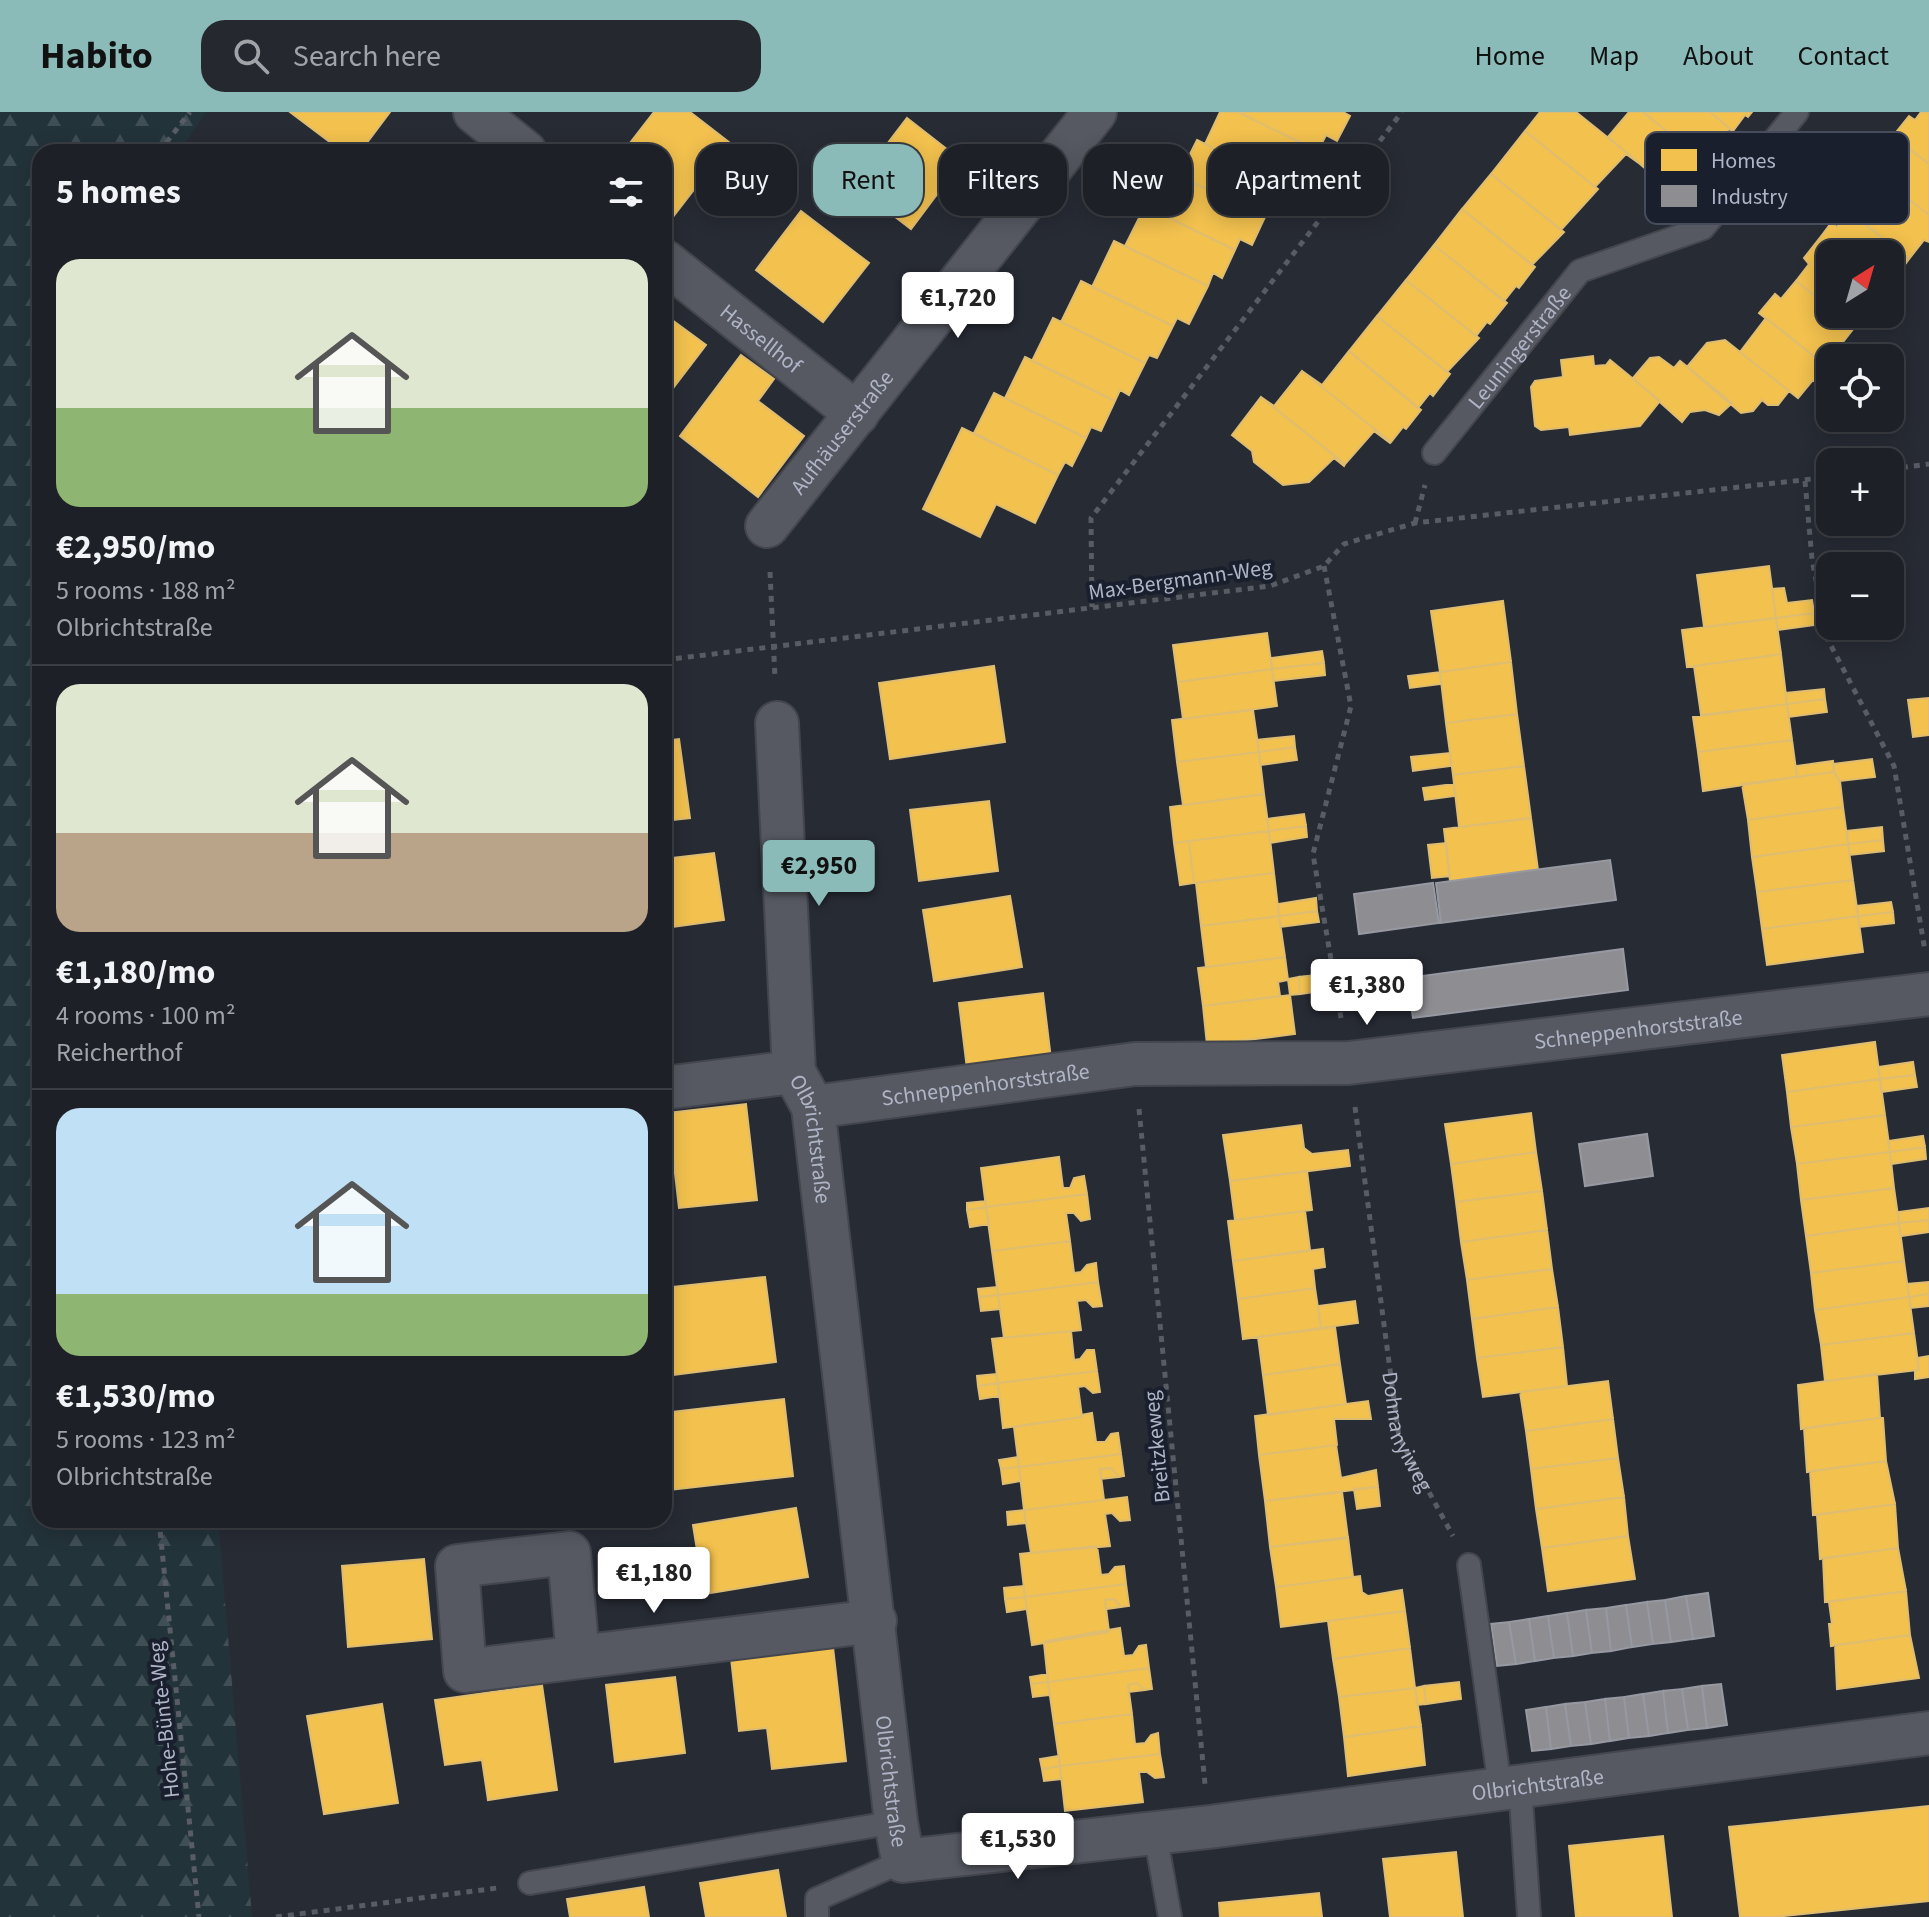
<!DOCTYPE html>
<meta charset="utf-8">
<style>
:root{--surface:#1d2027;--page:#25282f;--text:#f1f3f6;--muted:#a0a3a7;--line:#3b3e44;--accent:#8bbbb9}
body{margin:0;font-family:"Source Sans 3",sans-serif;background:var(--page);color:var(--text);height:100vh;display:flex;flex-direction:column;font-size:30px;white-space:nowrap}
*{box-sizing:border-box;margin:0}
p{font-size:26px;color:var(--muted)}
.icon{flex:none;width:44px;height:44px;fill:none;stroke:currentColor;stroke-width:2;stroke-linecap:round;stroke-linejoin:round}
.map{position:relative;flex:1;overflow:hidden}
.panel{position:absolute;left:32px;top:32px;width:640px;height:1384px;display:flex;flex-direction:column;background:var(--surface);border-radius:24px;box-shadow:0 4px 20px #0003,0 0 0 2px var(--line)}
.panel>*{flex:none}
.hud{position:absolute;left:696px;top:32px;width:760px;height:72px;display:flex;gap:16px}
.needle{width:52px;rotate:37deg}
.buttons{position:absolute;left:1816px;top:128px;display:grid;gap:16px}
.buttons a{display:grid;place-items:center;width:88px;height:88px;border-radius:16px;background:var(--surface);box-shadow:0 4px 20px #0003,0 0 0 2px var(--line);font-size:40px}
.price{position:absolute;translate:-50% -68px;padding:0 18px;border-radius:8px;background:#fff;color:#222;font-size:26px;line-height:52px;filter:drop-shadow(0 2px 4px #0008)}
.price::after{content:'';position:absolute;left:50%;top:48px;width:24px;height:18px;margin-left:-12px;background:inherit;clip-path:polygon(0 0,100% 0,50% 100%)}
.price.active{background:var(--accent);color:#111}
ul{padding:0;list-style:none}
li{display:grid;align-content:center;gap:16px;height:424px;padding:0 24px}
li+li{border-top:2px solid var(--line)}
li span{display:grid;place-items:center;height:248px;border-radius:24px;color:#555}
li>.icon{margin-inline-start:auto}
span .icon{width:144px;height:144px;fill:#fffc;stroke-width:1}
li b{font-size:34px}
h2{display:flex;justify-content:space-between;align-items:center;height:96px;padding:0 24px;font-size:34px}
.chip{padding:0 28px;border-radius:24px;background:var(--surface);box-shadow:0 4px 20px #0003,0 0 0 2px var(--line);font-size:28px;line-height:72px}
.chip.active{background:var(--accent);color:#111}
header{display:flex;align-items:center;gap:48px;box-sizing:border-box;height:112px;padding:0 40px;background:var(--accent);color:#111}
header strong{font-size:38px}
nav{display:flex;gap:44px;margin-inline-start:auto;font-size:28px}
.search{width:560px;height:72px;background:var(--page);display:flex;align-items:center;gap:20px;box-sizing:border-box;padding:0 28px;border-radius:24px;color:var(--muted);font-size:30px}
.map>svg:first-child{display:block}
.forest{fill:url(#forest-firs)}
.homes{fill:#f2c14e;stroke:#debd72;stroke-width:2}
.industry{fill:#8d8d92;stroke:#9799a2;stroke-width:2}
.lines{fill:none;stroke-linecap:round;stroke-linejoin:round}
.service-casing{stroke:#43464d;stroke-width:26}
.minor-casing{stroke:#43464d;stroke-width:46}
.path{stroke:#585c64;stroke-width:5;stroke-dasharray:6 6;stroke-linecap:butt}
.service{stroke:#565962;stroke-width:22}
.minor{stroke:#565962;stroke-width:42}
.labels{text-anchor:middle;stroke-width:8;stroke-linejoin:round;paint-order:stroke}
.street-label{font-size:22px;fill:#afb5c6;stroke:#1a1f2e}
.key{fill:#1a1f2e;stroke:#474c5c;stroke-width:2}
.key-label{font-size:22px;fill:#afb5c6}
</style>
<header>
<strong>Habito</strong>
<div class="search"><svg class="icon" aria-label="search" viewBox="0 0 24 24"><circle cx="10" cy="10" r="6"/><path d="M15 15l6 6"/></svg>Search here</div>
<nav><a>Home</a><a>Map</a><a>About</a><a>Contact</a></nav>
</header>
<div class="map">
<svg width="1929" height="1805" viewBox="0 0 1929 1805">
<defs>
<pattern id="forest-firs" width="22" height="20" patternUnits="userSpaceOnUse" patternTransform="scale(2)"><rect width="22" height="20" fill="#23333a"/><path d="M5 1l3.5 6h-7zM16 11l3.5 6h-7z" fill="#404e55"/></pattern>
</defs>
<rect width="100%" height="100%" fill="#272b34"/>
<!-- forest -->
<path class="forest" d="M0,0h206l-27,40h-139v1368h178l34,397h-252z"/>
<!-- homes -->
<path class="homes" d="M290,0h100l-30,40h-17z
M654,0h36l40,31 -58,75 -8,-6v-60h-41z
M1220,0h18l80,39 -12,26 -10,-5 -7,14 -84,-42z
M1238,0h105l7,4 -13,25 -11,-6 -8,16z
M1540,0h36l71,57 -21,-15 -31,33 -70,-56z
M1629,0h14l64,52 -4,-2 -12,15 3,3 -14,18 -72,-61z
M1643,0h67l23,19 -4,-2 -12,15 3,3 -13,17z
M1710,0h42l-4,5 -3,-2 -12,16z
M1921,0h8v52l-36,-28 16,-20 6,4z
M907,6l55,43 -51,68 -56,-43z
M1525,19l73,58 -37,41 -70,-56z
M1197,28l92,46 -11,23 -7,-4 -6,12 -86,-41z
M1905,33l24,19v51l-56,-44 12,-16 8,6z
M1873,59l56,44v27l-5,-2 -15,19 -59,-47 14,-17 -6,-5z
M1171,60l94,45 -13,28 -12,-6 -5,11 -82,-40z
M1491,62l73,58 -32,33 -70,-56z
M1145,94l90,44 -13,28 -9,-5 -5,13 -83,-40z
M1462,97l73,58 -16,21 -3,-2 -12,15 -70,-56z
M801,99l68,52 -46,59 -67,-52z
M1850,100l59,47 -10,14 2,9 -11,14v-42h-53l-18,-15 12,-16 6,4z
M1819,127l18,15h-7v54l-34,-27 13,-17 -5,-6z
M1114,129l94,45 -19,38 -12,-6 -4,8 -81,-39z
M1434,133l73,58 -17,21 -3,-2 -11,14 -70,-56z
M1406,168l73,58 -32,34 -70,-56z
M1081,169l92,45 -16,32 -8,-3 -4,8 -84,-41z
M1796,169l34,27v6h7l17,14 -14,18v12h-10v11l-71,-56 16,-19 6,5z
M664,202l42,31 -42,55z
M1837,202h28l-11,14z
M1377,204l73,58 -17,22 -3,-3 -12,15 -69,-57z
M1053,206l92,45 -16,32 -9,-5 -5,11 -83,-40z
M1766,206l64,51 -5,11 -13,1 -14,17 -58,-46z
M1725,228l64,51 -11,14h-10l-6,-5 -9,11 -12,2 -54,-46 20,-24z
M1349,239l72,59 -15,19 -3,-2 -12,15 -89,-71 20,14z
M741,243l33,24 -16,22 46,35 -46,61 -78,-61z
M1593,244l1,10 12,-1 4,-5 50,41 -20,25 -70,9 -1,-8 -28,3 -6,-4 -4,-39 4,-6 28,-4 -2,-17z
M1025,245l90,44 -14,30 -10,-4 -5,11 -81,-40z
M1659,245l15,11 6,-7 52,42 -13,12 -14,-5 -15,2 -8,10 -49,-44 17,-20z
M1302,259l89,71 -1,1 -16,-12 -29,33 -84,-67 13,9z
M994,281l92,45 -14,28 -7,-4 -7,13 -84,-42z
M1261,285l84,67 -1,2 -10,-8 -25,24 -26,3 -29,-23 -2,-11 -20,-16z
M962,316l96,47 -23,48 -39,-19 -16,33 -57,-28z
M1769,454l7,52 -72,9 -7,-52z
M1784,476l3,15 25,-3 2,13 -38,5 -4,-29z
M1503,489l8,61 -71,10 -9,-61z
M1814,501l1,12 -37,5 -2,-12z
M1776,506l5,36 -94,13 -5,-37z
M1267,521l5,36 -94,13 -5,-37z
M1322,539l2,12 -52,6 -1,-11z
M1781,542l6,50 -86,11 -7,-49z
M1511,550l6,52 -71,9 -6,-51z
M1324,551l1,12 -51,6 -2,-12z
M994,554l11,76 -115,17 -11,-76z
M1272,557l5,37 -94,13 -5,-37z
M1440,560l1,12 -31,4 -2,-12z
M1824,577l1,10 -38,5 -1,-11z
M1929,586v37l-16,2 -5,-37z
M1825,587l2,13 -38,5 -2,-13z
M1787,592l5,36 -94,12 -5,-35z
M1253,598l6,42 -82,10 -5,-42z
M1517,602l7,52 -71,9 -7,-52z
M1294,624l1,11 -36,5 -2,-12z
M679,627l11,79 -26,3v-80z
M1792,628l5,37 -94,14 -5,-39z
M1295,635l2,13 -37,5 -1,-13z
M1259,640l5,42 -81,11 -6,-43z
M1450,641l1,13 -38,5 -2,-14z
M1872,647l3,18 -35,4 -6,-9v-8z
M1833,649l1,11 -37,5 -1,-11z
M1524,654l7,52 -72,9 -6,-52z
M1834,660l6,9 3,26 -95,13 -6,-36z
M1454,672l1,12 -30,4 -2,-12z
M1264,682l5,37 -95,12 -4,-36z
M989,689l9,70 -79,10 -9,-71z
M1843,695l5,37 -96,13 -4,-37z
M1304,702l2,12 -37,5 -2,-12z
M1531,706l7,52 -88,11 -6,-52z
M1306,714l1,11 -37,6 -1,-12z
M1882,715l1,13 -35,4 -1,-13z
M1269,719l5,42 -80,10 -5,-42z
M1883,728l1,11 -34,4 -2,-11z
M1189,729l5,42 -14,2 -6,-42z
M1446,731l4,33 -18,2 -4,-33z
M1848,732l5,36 -96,12 -5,-35z
M714,741l10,67 -60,8v-69z
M1274,761l5,43 -78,10 -5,-43z
M1853,768l5,36 -96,13 -5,-37z
M1010,784l12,71 -88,14 -11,-71z
M1316,786l1,13 -38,5 -1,-12z
M1891,790l2,10 -35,4 -1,-10z
M1317,799l2,11 -38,5 -2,-11z
M1893,800l1,11 -34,4 -2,-11z
M1279,804l6,41 -79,10 -5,-41z
M1858,804l5,36 -96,13 -5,-36z
M1285,845l3,23 -10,2 2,14 -77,10 -5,-38z
M1325,862l3,16 -28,4 -1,-17z
M1299,865l1,17 -10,1 -2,-16z
M1043,881l8,66 -84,10 -8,-66z
M1290,883l5,39 -88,11 -4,-39z
M1875,930l5,37 -93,13 -5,-37z
M1913,950l2,13 -35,4 -2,-12z
M1915,963l2,12 -36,5 -1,-13z
M1880,967l5,36 -94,12 -4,-35z
M746,992l11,96 -78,8 -11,-95z
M1531,1001l5,39 -85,12 -6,-40z
M1885,1003l5,37 -93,12 -6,-37z
M1301,1013l3,23 8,6 36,-4 2,16 -120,15 -7,-46z
M1923,1024l2,11 -35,5 -2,-11z
M1925,1035l1,12 -35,5 -1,-12z
M1536,1040l6,39 -86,11 -5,-38z
M1890,1040l4,36 -93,12 -4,-36z
M1059,1045l4,31h7l4,-10 10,-2 3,18 -101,13 -5,-39z
M1307,1059l5,39 -77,10 -5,-39z
M1894,1076l5,35 -93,13 -5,-36z
M1542,1079l5,39 -86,12 -5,-40z
M1087,1082l3,25 -9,2 -7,-8h-8l4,28 -78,10 -6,-44z
M986,1089v6l-19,3v-7z
M986,1095l3,17 -19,3 -3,-17z
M1929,1096v12l-30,3 -1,-11z
M1305,1099l5,39 -77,11 -5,-40z
M1929,1108v12l-28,4 -2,-13z
M1899,1111l5,38 -93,12 -5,-37z
M1547,1118l5,39 -85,11 -6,-38z
M1070,1129l4,32 7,-1 6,-7 9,-2 2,19 -100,13 -6,-44z
M1323,1137l2,18 -12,2 2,19 -77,11 -5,-38z
M1904,1149l5,36 -94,13 -4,-37z
M1552,1157l6,38 -86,12 -5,-39z
M765,1165l11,85 -112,14v-88z
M1098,1170l4,24 -9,1 -7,-7 -9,1 4,29 -77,8 -6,-43z
M1929,1170v12l-20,3 -2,-13z
M997,1175l1,8 -19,2 -1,-8z
M1315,1176l6,40 -78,11 -5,-40z
M1929,1182v12l-18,2 -2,-11z
M998,1183l2,14 -19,2 -2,-14z
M1909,1185l5,36 -93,12 -6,-35z
M1355,1189l3,22 -37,5 -3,-22z
M1558,1195l5,40 -86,11 -5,-39z
M1335,1215l5,37 -77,11 -5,-38z
M1071,1219l3,29 6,-1 7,-9h7l3,21 -99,12 -6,-44z
M1914,1221l5,37 -94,11 -4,-36z
M1563,1235l4,39 -84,11 -6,-39z
M1929,1244v21l-14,2v-8l4,-1 -2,-12z
M1340,1252l6,40 -78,11 -5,-40z
M1097,1259l3,21 -7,1 -8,-7 -7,1 4,30 -79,11 -5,-45z
M996,1262l2,9 -20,3 -1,-10z
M1877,1262l3,44 -79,11 -3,-44z
M1608,1269l5,38 -87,12 -6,-39z
M998,1271l1,13 -19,3 -2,-13z
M784,1287l9,77 -123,14 -6,-77z
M1368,1289l3,18h-37l3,26 -78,10 -4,-39z
M1092,1301l4,29h9l6,-8 7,-1 3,21 -102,13 -5,-40 68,-10 -1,-2z
M1880,1306h3l3,43 -79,11 -3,-44z
M1613,1307l5,39 -87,11 -5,-38z
M1336,1333l5,33 35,-8 2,17 -113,14 -6,-46z
M1121,1342l3,22 -5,1 -8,-9 -11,1 4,31 -80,10 -5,-43z
M1018,1345l1,10 -18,2 -2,-9z
M1618,1346l6,39 -88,12 -5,-40z
M1886,1349l9,43 -82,11 -3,-44z
M1019,1355l2,14 -18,3 -2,-15z
M1111,1356l8,9 -18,2 -1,-10z
M1378,1375l2,19 -23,3 -3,-20z
M1342,1380l6,46 -78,9 -5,-46z
M1127,1385l3,23 -10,1 -8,-8 -7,1 5,32 -79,7 -7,-43z
M1624,1385l4,39 -86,12 -6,-39z
M1895,1392l3,44 -78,11 -3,-44z
M796,1396l12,69 -104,17 -11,-69z
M1024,1398l2,13 -18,2 -1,-13z
M1628,1424l7,43 -87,12 -6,-43z
M1348,1425l5,40 -77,10 -6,-40z
M1097,1434l4,29 8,-1 6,-7 9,-1 2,18 -101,13 -5,-43z
M1898,1436l8,43 -81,11 -2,-44z
M424,1447l8,80 -84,8 -6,-81z
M1360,1464l2,16 6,4 34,-6 3,21 -124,16 -5,-40z
M1126,1472l3,22 -8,1 -7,-8 -9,1 4,32 -77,13 -7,-48z
M1024,1474l1,11 -20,2 -1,-11z
M1906,1479l4,44 -79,11 -2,-22h3l-3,-22z
M1025,1485l2,12 -20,3 -2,-13z
M1114,1487l7,8 -15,2 -1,-9z
M1405,1499l5,37 -77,11 -5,-38z
M1120,1516l4,28 9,-1 6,-9 7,-1 3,23 -101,14 -4,-39 2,-2z
M1910,1523l9,43 -82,11 -2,-44z
M833,1535l13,114 -74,8 -5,-41 -28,3 -8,-73z
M1410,1536l5,40 -76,9 -6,-38z
M1149,1556l3,21 -7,1 -8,-7 -9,2 4,29 -78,10 -6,-42z
M1048,1562v8l-17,2 -1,-7z
M675,1565l10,76 -70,9 -9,-77z
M1048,1570l2,13 -17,2 -2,-13z
M1459,1570l2,17 -35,5 -2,-18z
M1137,1571l8,7 -16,2 -1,-7z
M542,1573l15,105 -69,10 -6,-40 -37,5 -10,-65z
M1424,1574l2,18 -8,1 -3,-17z
M1415,1576l6,38 -77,11 -5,-40z
M382,1592l16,99 -74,11 -17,-98z
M1132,1602l3,30 10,-1 6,-8 7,-2 2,21 -100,12 -6,-42z
M1421,1614l4,39 -77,11 -4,-39z
M1160,1642l4,23 -9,1 -8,-6h-8l4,30 -78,9 -5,-45z
M1059,1644l1,10 -18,3 -2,-10z
M1060,1654l1,13 -17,2 -2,-12z
M1929,1694v95l-155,16h-34l-11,-90z
M1663,1724l9,81h-96l-7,-71z
M1456,1740l7,65h-73l-7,-58z
M778,1758l8,47h-80l-6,-34z
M644,1775l5,30h-79l-3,-18z
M1319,1781l3,24h-102l-1,-14z"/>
<!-- industry -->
<path class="industry" d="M1610,748l6,40 -175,23 -5,-40z
M1433,771l6,40 -80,11 -5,-40z
M1623,837l5,41 -215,28 -6,-40z
M1647,1022l6,42 -68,10 -6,-42z
M1708,1481l6,43 -21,3 -7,-43z
M1686,1484l7,43 -22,3 -6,-42z
M1665,1488l6,42 -18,2 -6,-42z
M1647,1490l6,42 -21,3 -6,-42z
M1626,1493l6,42 -21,4 -5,-43z
M1606,1496l5,43 -19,2 -6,-43z
M1586,1498l6,43 -19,3 -6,-43z
M1567,1501l6,43 -19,2 -6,-42z
M1548,1504l6,42 -19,3 -6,-42z
M1529,1507l6,42 -19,3 -7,-42z
M1509,1510l7,42 -19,2 -6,-42z
M1721,1572l6,41 -20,3 -5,-42z
M1702,1574l5,42 -19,2 -6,-41z
M1682,1577l6,41 -20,3 -5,-42z
M1663,1579l5,42 -19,3 -6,-42z
M1643,1582l6,42 -20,2 -5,-41z
M1624,1585l5,41 -19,3 -5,-42z
M1605,1587l5,42 -19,3 -6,-42z
M1585,1590l6,42 -20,2 -6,-42z
M1565,1592l6,42 -20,3 -5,-42z
M1546,1595l5,42 -19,2 -6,-41z"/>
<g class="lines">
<!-- service casing -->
<g class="service-casing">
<g id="service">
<path id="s2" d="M1434,341l146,-182 123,-43 94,-116"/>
<path d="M1469,1453l31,222"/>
<path d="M1520,1673l9,132"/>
<path d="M1155,1721l15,84"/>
<path d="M530,1771l366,-61"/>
<path d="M817,1805v-18l86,-38"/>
</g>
</g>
<!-- minor casing -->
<g class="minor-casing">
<g id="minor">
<path d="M475,0l50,40"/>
<path id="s3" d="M664,149l193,153"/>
<path id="s4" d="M767,414l328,-414"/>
<path id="s5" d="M777,611l17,349 19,35 83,715 7,39 306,-34 720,-94"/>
<path d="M664,976l130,-16"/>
<path id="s6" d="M813,995l322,-43 214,-1 580,-69"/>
<path d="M578,1545l-9,-104 -112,13 8,105 410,-50"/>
</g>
</g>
<!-- path -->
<g class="path">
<path d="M159,40l31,-40"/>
<path d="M1890,357l39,-5"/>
<path d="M1805,369l7,78 15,79 67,128 31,185"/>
<path d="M1415,411l10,-38"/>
<path d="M1324,454l27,140 -38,148 28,164"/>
<path d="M770,460l5,106"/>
<path d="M1092,495l-1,-89 311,-406"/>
<path d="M664,548l606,-74 54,-20 20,-22 71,-21 415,-46"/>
<path id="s1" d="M1355,995l44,330 54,99"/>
<path d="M1139,997l66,675"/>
<path d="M159,1408l40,397"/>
<path d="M276,1805l221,-29"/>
</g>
<!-- service -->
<use href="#service" class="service"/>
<!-- minor -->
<use href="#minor" class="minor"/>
</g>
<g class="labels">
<!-- street labels -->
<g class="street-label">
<text dy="8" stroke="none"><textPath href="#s3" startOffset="124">Hassellhof</textPath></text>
<text dy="8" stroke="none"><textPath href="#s2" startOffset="136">Leuningerstraße</textPath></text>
<text dy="8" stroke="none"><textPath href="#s4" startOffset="120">Aufhäuserstraße</textPath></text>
<text transform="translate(1180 467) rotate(-8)" y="8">Max-Bergmann-Weg</text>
<text dy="8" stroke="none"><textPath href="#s6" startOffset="830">Schneppenhorststraße</textPath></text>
<text dy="8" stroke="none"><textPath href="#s6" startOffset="174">Schneppenhorststraße</textPath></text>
<text dy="8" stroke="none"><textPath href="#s5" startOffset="420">Olbrichtstraße</textPath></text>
<text dy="8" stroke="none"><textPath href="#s1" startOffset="330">Dohnanyiweg</textPath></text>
<text transform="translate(1156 1335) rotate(-96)" y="8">Breitzkeweg</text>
<text transform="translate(163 1608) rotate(-96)" y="8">Hohe-Bünte-Weg</text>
<text dy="8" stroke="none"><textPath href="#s5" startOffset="1068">Olbrichtstraße</textPath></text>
<text dy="8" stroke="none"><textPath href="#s5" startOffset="1788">Olbrichtstraße</textPath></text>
</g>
</g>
<!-- legend -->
<rect x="1645" y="20" width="264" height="92" rx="12" class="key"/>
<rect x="1661" y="37" width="36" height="22" fill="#f2c14e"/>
<rect x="1661" y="73" width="36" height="22" fill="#8d8d92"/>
<g class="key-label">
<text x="1711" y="56">Homes</text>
<text x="1711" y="92">Industry</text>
</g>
</svg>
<div class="buttons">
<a><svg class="needle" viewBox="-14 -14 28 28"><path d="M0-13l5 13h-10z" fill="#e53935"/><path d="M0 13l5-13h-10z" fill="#a0a3a7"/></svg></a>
<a><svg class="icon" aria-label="locate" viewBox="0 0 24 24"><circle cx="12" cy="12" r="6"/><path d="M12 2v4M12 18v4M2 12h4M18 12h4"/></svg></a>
<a>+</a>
<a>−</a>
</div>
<b class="price" style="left:958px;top:228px">€1,720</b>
<b class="price active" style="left:819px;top:796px">€2,950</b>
<b class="price" style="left:1367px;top:915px">€1,380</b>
<b class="price" style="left:654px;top:1503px">€1,180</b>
<b class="price" style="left:1018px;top:1769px">€1,530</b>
<div class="hud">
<a class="chip">Buy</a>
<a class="chip active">Rent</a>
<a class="chip">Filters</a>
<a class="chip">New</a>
<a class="chip">Apartment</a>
</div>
<section class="panel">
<h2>5 homes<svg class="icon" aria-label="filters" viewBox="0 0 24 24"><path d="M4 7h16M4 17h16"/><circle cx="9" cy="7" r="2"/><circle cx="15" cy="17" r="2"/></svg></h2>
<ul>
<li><span style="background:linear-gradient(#dfe7d0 60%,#8fb573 0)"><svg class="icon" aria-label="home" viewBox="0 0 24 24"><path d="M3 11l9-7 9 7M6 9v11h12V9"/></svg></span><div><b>€2,950/mo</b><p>5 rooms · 188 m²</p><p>Olbrichtstraße</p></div></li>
<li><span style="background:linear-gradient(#dfe7d0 60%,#b9a48a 0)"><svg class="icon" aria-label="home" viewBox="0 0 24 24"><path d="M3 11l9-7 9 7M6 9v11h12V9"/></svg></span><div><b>€1,180/mo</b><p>4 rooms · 100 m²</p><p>Reicherthof</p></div></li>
<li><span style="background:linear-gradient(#bfe0f5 75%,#8fb573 0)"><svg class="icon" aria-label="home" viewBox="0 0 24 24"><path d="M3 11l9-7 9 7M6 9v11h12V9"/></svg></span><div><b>€1,530/mo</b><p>5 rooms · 123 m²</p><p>Olbrichtstraße</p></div></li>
</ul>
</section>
</div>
